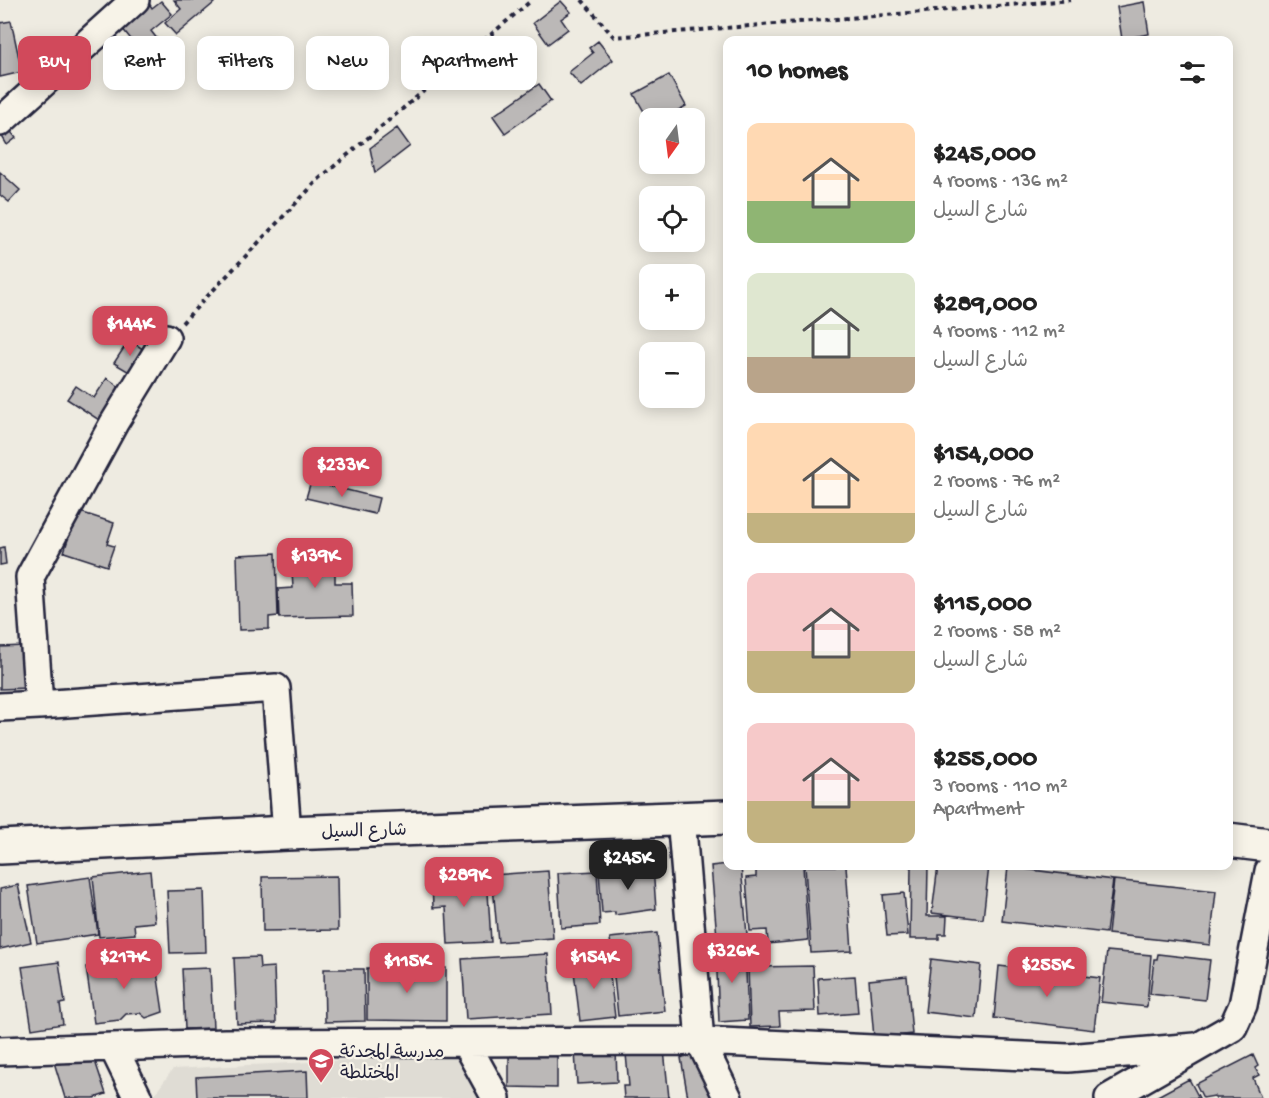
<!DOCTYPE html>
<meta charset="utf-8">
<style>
:root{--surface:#fff;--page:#f6f6f6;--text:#222;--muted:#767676;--accent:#d1495b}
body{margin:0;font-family:"Gochi Hand","Playpen Sans Arabic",sans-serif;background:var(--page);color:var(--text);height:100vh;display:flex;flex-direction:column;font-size:22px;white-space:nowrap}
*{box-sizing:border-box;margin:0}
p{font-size:20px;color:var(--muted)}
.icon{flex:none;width:33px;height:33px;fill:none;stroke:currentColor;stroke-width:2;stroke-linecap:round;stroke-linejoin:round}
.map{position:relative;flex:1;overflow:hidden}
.panel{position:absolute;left:723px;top:36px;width:510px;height:834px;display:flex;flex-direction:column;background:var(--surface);border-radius:12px;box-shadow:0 3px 15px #0003}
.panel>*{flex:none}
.banner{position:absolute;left:18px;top:36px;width:570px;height:54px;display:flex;gap:12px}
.needle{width:39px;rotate:194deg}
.controls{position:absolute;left:639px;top:108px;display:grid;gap:12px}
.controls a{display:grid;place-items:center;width:66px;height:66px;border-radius:12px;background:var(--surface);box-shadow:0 3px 15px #0003;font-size:30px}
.price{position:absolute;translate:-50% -51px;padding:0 14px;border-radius:12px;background:var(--accent);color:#fff;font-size:20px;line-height:39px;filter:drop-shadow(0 2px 3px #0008)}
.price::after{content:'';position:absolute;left:50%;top:36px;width:18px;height:14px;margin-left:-9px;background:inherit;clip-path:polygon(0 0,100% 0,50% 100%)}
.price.current{background:#222;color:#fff}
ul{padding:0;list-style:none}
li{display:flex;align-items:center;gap:18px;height:150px;padding:0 24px}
li span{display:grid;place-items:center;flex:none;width:168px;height:120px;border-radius:12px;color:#555}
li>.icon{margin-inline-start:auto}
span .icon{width:72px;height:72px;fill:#fffc;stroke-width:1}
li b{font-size:26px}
h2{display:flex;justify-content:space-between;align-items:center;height:72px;padding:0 24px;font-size:26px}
.chip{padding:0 21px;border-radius:12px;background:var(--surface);box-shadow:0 3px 15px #0003;font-size:21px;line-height:54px}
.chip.current{background:var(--accent);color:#fff}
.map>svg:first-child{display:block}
.built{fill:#dfdcd4}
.building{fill:#bbb8b7;stroke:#22223b;stroke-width:1.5}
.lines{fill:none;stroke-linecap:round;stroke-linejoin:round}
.minor-casing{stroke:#22223b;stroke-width:32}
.tertiary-casing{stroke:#22223b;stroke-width:38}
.path{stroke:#22223b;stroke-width:4;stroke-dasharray:4.5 4.5;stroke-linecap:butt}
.minor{stroke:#f7f3e8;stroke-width:27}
.tertiary{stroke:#f7f3e8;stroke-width:33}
.labels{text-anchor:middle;stroke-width:4.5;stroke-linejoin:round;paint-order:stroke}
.street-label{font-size:18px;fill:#22223b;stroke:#f7f3e8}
.poi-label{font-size:18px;fill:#22223b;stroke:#f7f3e8;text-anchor:start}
</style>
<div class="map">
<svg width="1269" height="1098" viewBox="0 0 1269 1098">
<rect width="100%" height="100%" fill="#eeebe1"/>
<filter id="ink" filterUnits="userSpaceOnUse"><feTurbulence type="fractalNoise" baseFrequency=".0167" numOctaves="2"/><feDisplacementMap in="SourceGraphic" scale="12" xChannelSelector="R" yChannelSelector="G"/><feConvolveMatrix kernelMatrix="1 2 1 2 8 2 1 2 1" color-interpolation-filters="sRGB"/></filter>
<g filter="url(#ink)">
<!-- built -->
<path class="built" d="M464,1054l23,44h-335l21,-29z"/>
<!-- building -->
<path class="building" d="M147,0l5,8 9,-7 11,13 -21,17 7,9 -16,13 -24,-30z
M174,0h37l3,3 -38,32 -11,-12 16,-14z
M561,1l10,11 -10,7 7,10 -20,15 -15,-21z
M1144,2l5,32 -27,5 -5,-32z
M11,21l11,51 -22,5v-54z
M513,37l10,14 -45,31 -10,-13z
M598,41l15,19 -32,26 -12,-14 24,-19 -4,-5z
M669,75l17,31 -22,12h-14v4l-16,-28z
M539,84l12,17 -46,32 -12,-17z
M8,128l8,10 -9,7 -7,-12z
M397,128l13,18 -35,27 -5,-25z
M0,172l20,18 -11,12 -9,-7z
M129,340l17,11 -15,22 -17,-10z
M107,378l14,10 -22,32 -32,-21 9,-13 18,12z
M311,481l68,17 -4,16 -69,-16z
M77,511l37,12 -7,21 7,2 -7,20 -43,-14z
M4,547l2,17 -6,1v-17z
M276,553l2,63 -9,1v12l-30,1 -2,-75z
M335,553v30h17l1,33 -74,2 -1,-29 15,-1 -2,-34z
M24,646l2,42 -26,1v-42z
M728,864l13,2 6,69 -30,2 -6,-71z
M756,866h47l5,74 -40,4 -1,-14 -17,1 -4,-53 10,-1z
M805,866h41l6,85 -41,2z
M911,866h17l-1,50h20l-1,18h-7v5h-29z
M938,866h51l-6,53 -51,-6z
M653,867l3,42 -41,6v-3l-13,1 -3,-42z
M1008,867l105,13 -7,53 -104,-12z
M150,871l5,51 -21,2 1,10 -36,3 -6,-60z
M548,871l5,67 -55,4 -6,-67z
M597,871l3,54 -39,3 -3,-55z
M337,876l1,54 -75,1 -1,-54z
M487,876l4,66 -43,2 -2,-37 -13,1 -1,-29z
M90,877l8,57 -61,9 -9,-57z
M1114,880l102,11 -6,54 -102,-11z
M18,885l13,57 -31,7v-60z
M204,890l2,62 -36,1 -3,-62z
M904,893l4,42 -21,1 -4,-41z
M657,933l8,78 -47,5 -8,-78z
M745,947l3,73 -29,2 -3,-74z
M1107,951l44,4 -4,52 -46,-5z
M548,954l4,60 -86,5 -4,-60z
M1158,954l52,6 -5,40 -55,-6 4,-35h3z
M259,957l1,11 14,-1 2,56 -39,1 -3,-66z
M155,958l8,54 -17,6 -6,-5 -14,1 -6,6 -26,3 -8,-56z
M608,959l7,58 -35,4 -7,-58z
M931,959l50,6 -5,53 -51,-6z
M59,962l6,41 -5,1 3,20 -31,5 -10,-62z
M813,966l2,45 -36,1 1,14 -30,1 -2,-60z
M999,966l101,12 -6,52 -100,-12z
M210,968l3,60 -28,1 -3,-60z
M367,968h79v53l-79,-1z
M324,969h40l1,52 -40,1z
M855,976l3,37 -38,3 -2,-38z
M907,976l5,58 -38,4 -5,-58z
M616,1049l1,33 -40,2 -2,-33z
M664,1050l5,48h-45l-1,-12h6l-3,-32z
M509,1052h48v36l-48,-1z
M693,1052l23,46h-28l-7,-40z
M1253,1055l5,11 -3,2 4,7 -6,3 8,20h-46l-1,-2 -11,2 -7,-14z
M94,1058l12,36 -12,4h-29l-12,-39z
M307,1071l1,27h-111l-1,-21z
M1189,1079l10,19h-45z"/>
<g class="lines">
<!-- minor casing -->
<g class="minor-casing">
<path id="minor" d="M0,122l135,-122
M166,338l-52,85 -84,154 9,128 237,-17 11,145
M0,707l39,-2
M681,817l19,224 28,57
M465,1042l31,56
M113,1047l25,51
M0,1051l225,-8 475,-2 368,17 127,-11
M1109,1098l124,-71 10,-22 26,-134"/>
</g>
<!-- tertiary casing -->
<g class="tertiary-casing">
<path id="tertiary" d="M1228,840l41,5
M0,847l287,-14 441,-16"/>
</g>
<!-- path -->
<path class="path" d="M582,0l32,37 457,-37
M182,323l137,-144 213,-179"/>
<!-- minor -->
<use href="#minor" class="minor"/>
<!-- tertiary -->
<use href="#tertiary" class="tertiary"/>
</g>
</g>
<!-- icons -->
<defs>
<g id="school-pin" transform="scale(1.35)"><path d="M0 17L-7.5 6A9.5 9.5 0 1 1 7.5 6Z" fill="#d1495b" stroke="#f7f3e8"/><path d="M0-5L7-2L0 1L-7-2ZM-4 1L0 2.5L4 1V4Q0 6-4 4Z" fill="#fff"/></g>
</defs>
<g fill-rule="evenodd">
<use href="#school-pin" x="321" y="1061"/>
</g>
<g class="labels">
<!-- street labels -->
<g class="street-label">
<text transform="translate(364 830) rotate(-2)" y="6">شارع السيل</text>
</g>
<!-- poi labels -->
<g class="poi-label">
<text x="340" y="1057">مدرسة المحدثة<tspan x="340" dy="21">المختلطة</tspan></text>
</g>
</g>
</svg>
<div class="controls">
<a><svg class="needle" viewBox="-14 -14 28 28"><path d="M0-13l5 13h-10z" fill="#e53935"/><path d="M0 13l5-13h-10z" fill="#767676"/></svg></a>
<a><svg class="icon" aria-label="locate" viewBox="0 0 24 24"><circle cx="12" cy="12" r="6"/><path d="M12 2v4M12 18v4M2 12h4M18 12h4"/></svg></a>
<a>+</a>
<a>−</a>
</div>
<b class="price" style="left:130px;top:357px">$144K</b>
<b class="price" style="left:342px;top:498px">$233K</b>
<b class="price" style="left:315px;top:589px">$139K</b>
<b class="price current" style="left:628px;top:891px">$245K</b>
<b class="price" style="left:464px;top:908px">$289K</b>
<b class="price" style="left:732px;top:984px">$326K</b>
<b class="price" style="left:124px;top:990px">$217K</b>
<b class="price" style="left:594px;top:990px">$154K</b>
<b class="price" style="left:407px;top:994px">$115K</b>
<b class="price" style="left:1047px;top:998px">$255K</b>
<div class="banner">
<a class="chip current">Buy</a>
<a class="chip">Rent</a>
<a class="chip">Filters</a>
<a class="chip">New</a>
<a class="chip">Apartment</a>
</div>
<section class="panel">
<h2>10 homes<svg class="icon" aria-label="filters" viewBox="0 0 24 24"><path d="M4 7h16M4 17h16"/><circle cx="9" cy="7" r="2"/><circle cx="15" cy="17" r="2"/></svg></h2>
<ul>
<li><span style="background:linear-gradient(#ffd9b3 65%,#8fb573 0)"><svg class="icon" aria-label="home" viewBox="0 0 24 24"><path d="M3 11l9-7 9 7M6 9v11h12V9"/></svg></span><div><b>$245,000</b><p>4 rooms · 136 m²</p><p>شارع السيل</p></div></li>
<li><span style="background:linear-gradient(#dfe7d0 70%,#b9a48a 0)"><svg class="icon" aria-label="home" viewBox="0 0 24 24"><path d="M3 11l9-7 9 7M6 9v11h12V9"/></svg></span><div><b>$289,000</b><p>4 rooms · 112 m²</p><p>شارع السيل</p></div></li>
<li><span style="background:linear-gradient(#ffd9b3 75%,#c2b280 0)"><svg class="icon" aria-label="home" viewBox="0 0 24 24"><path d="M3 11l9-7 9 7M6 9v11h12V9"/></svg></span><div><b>$154,000</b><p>2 rooms · 76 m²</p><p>شارع السيل</p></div></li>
<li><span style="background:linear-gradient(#f6c9c9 65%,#c2b280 0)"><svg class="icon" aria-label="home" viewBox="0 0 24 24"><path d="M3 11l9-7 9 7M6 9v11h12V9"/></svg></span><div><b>$115,000</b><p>2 rooms · 58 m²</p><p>شارع السيل</p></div></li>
<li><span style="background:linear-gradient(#f6c9c9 65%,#c2b280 0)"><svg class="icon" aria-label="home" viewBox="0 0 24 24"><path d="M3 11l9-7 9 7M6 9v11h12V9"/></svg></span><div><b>$255,000</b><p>3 rooms · 110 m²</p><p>Apartment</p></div></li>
</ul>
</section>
</div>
